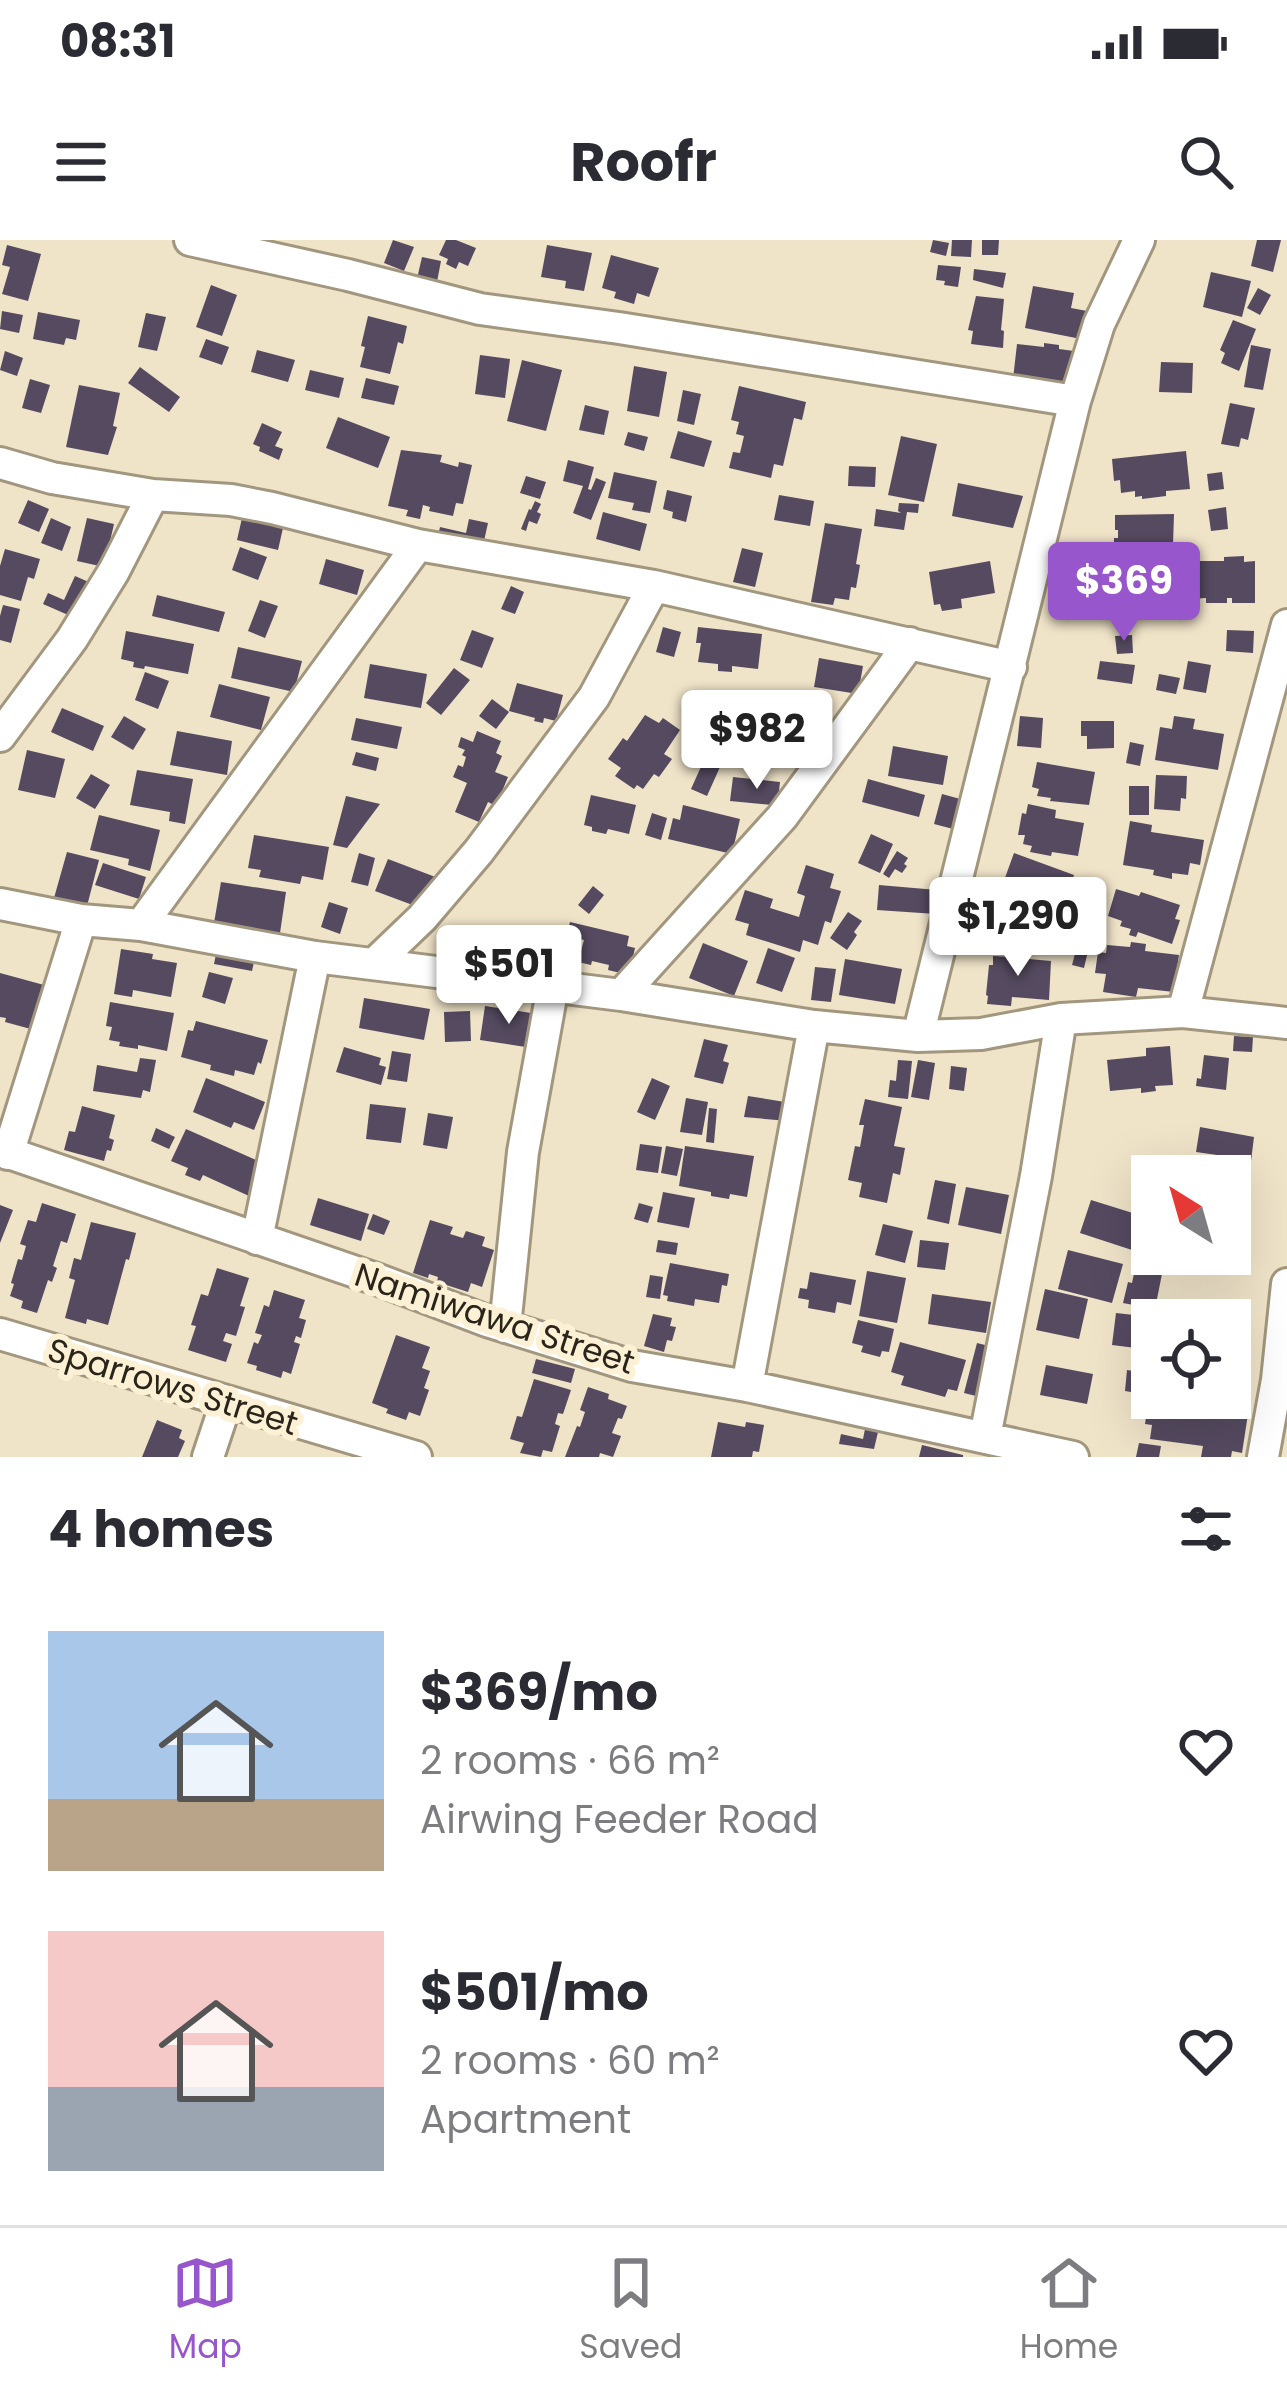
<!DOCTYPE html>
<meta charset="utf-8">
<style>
:root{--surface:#fff;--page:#f2f2f3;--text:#2b2b33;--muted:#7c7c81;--line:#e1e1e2;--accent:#9756cb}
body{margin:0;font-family:Poppins,sans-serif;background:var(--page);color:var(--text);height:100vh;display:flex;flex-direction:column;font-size:45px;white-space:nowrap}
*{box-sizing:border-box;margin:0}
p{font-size:39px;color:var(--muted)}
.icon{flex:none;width:66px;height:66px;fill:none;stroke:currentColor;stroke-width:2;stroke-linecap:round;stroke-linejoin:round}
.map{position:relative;height:1217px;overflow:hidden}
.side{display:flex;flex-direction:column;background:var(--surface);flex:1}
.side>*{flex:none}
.needle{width:78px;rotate:323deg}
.buttons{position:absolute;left:1131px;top:915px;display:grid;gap:24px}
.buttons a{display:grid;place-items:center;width:120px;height:120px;border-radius:0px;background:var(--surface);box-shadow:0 12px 48px #0002;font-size:60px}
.price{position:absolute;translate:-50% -102px;padding:0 27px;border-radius:12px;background:#fff;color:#222;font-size:39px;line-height:78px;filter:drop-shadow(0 3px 6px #0008)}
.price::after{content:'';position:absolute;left:50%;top:72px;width:36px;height:27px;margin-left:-18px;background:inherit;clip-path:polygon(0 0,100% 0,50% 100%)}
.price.selected{background:var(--accent);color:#fff}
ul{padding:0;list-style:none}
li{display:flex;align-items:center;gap:36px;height:300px;padding:0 48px}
li span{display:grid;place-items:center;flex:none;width:336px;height:240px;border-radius:0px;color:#555}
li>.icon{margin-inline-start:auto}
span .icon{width:144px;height:144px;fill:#fffc;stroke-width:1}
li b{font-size:51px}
h2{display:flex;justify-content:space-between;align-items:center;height:144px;padding:0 48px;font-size:51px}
.status{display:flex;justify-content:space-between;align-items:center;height:84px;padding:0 60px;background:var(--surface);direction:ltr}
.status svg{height:33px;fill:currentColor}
header{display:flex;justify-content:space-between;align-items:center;height:156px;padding:0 48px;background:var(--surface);font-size:54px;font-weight:700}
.menu{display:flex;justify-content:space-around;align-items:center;height:168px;border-top:3px solid var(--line);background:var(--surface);font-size:33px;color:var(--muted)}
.menu a{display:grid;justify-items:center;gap:6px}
.menu .selected{color:var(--accent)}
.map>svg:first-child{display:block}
.building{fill:#554a60}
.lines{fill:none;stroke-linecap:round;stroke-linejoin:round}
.street-casing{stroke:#a2977e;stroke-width:36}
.street{stroke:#fff;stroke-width:30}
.labels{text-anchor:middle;stroke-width:12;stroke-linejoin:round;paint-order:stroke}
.street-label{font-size:33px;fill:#2a251b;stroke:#fcf0d5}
</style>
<div class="status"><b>08:31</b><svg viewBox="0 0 49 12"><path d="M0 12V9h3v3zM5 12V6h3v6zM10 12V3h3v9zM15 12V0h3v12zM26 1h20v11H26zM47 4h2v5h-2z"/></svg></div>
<header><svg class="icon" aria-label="menu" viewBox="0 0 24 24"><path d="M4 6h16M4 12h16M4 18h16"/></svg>Roofr<svg class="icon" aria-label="search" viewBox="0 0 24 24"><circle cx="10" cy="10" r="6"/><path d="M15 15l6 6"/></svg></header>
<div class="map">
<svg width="1287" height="1217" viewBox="0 0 1287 1217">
<rect width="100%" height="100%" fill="#efe3c8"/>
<!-- building -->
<path class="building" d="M393,0l21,7 -10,24 -20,-8z
M446,0h10l20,8 -8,18 -9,-4 -3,7 -10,-5 2,-5 -9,-4z
M933,0l16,3 -3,13 -16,-4z
M952,0h20l-1,17 -20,-1z
M982,0h17l-1,15h-16z
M1257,0h24l-8,32 -22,-6z
M7,5l34,9 -13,47 -26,-7 8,-27 -8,-2z
M547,5l45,8 -8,38 -19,-3 1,-7 -25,-4z
M611,15l48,13 -10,29 -12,-4 -3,11 -20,-6 2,-6 -14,-4z
M422,17l19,4 -5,26 -20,-4z
M938,25l23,2 -3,20 -14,-2 1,-4 -9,-1z
M974,29l32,4 -3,15 -30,-8z
M1211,32l40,9 -9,36 -39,-10z
M211,45l26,10 -15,41 -26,-9z
M1033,46l41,7 -3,15 16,3 -6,28 -56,-11z
M1258,48l13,7 -11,20 -13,-7z
M976,56l28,3 -3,31 3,1 -1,17 -32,-4 2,-13 -5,-1z
M2,71l21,4 -4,18 -19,-4z
M38,72l42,8 -4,20 -10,-2 -2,7 -31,-6z
M146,73l20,4 -9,34 -19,-4z
M368,76l39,10 -4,18 -5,-2 -8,32 -30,-7 5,-20 -4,-1z
M1233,80l23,9 -17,42 -18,-8 4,-10 -5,-3z
M206,99l23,8 -7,18 -23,-8z
M1044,103l15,2v4l15,2 -4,35 -57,-7 4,-35 27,3z
M1251,105l20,4 -8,41 -19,-3z
M257,110l38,10 -7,22 -37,-10z
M5,111l18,7 -6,18 -17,-6z
M480,115l30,4 -5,39 -30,-4z
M522,120l40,10 -16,61 -39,-10z
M1161,122l32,1 -1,30 -33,-1z
M634,126l33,6 -8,45 -32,-6z
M140,127l40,30 -11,15 -41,-29z
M310,130l34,8 -5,20 -34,-8z
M366,138l33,8 -5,19 -33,-7z
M30,139l20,6 -9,28 -19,-5z
M79,145l41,8 -7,33 4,1 -9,28 -42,-8z
M739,146l67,16 -4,18 -8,-2 -11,48 -9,-2 -3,14 -42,-10 4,-16 7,1 4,-17 -8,-2 3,-12 -8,-2z
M683,150l18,4 -7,31 -17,-4z
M1230,163l25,5 -7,32 -7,-2 -2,9 -18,-3z
M585,165l24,6 -5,24 -25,-5z
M338,177l52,20 -12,31 -52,-20z
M262,183l20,9 -7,14 8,3 -4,11 -20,-9 1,-4 -7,-3z
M678,191l34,10 -8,26 -34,-9z
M628,192l20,5 -4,14 -20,-6z
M901,196l36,8 -13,58 -36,-7z
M401,210l41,5 -2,7 18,5 1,-5 13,3 -9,39 -7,-1 -3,13 -24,-5 1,-4 -7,-2 -3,14 -14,-3 2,-6 -20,-4z
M1186,211l4,38 -24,2v5l-24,3v-3l-7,1v-6l-14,2 -1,-13 -6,1 -2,-22z
M568,220l26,7 -6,22 3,1 5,-12 10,4 -15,38 -18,-7 10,-27 -20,-5z
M849,226l27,1 -1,20 -27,-1z
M614,232l43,9 -7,32 -18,-3 2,-7 -26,-5z
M1222,232l2,17 -15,2 -2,-17z
M526,236l20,6 -6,17 -20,-6z
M958,243l65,13 -10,32 -61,-12z
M667,250l25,6 -6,26 -14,-4 1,-6 -10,-3z
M779,255l35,6 -4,25 -36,-6z
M28,260l21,9 -10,23 -21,-9z
M535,261l6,3 -4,8 4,2 -4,10 -8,-3 -3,10 -5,-2 8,-20 2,1z
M899,263l20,1 -1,9 -11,-1 -3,18 -30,-4 2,-17 25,4 -3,-2z
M1226,267l2,22 -17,2 -3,-21z
M603,272l44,12 -7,27 -44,-12z
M1174,274l-1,31h-21v4l-38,-2v-9h4v-8h-3v-15z
M51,278l20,9 -9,24 -21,-8z
M87,278l27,6 -10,43 -27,-6z
M242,278l41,10 -5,22 -41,-10z
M469,279l19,4 -6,27 -45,-10 3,-13 26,6z
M825,283l37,6 -6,35 4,1 -4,23 -5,-1 -2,13 -14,-2 -2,7 -22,-3z
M240,307l27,10 -9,23 -26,-10z
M742,308l21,5 -8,34 -22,-5z
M5,309l35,10 -6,20 -6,-2 -7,24 -21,-6v-29z
M1090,315l67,3 -1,37 -32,-1v8l-36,-1z
M1244,316v6l11,-1v42h-23v-5h-5v5h-21v-5l-18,1v-24h6v-14h30v-4z
M326,319l38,11 -7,25 -38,-11z
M990,321l5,32 -34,6 1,9 -20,3 -2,-7 -6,1 -5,-33z
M75,336l16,7 -16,35 -32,-14 5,-11 16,7z
M511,346l13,6 -9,22 -14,-5z
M157,355l68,17 -6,20 -67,-16z
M260,360l18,6 -13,32 -17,-7z
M3,365l17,4 -9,34 -11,-3v-24z
M663,387l18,5 -7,25 -18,-5z
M698,387l64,7 -4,35 -26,-3v6l-14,-1v-7l-20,-2 3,-19h-5z
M472,390l22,8 -12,30 -22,-8z
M1227,390l27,1 -1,22 -27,-2z
M126,391l68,13 -6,30 -43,-8 -1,3 -11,-2 1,-5 -13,-3z
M1132,395l1,18 -16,1 -2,-18z
M238,407l64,14 -8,31 -63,-14z
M819,418l44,8 -5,28 -44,-7z
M1100,421l35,4 -3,19 -35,-5z
M1188,421l23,4 -5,28 -23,-4z
M370,424l57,10 -6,34 -57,-10z
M454,428l16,12 -29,35 -15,-12z
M145,432l24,9 -11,28 -23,-9z
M1159,434l21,4 -4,16 -20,-4z
M517,443l46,12 -7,26 -12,-3 -1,5 -9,-2 1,-3 -26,-7z
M219,444l51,13 -9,33 -51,-13z
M492,459l17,13 -13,17 -17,-13z
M62,468l42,18 -11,25 -42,-19z
M645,475l14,8 4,-5 17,12 -16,24 8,5 -13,18 -5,-3 -11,15 -6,-4 -3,4 -19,-13 6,-8 -13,-9 15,-21 4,3z
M124,476l22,13 -13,21 -22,-13z
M1020,476l23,2 -2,30 -24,-2z
M1174,476l21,3 -2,10 31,5 -6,36 -63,-10 5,-33 12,2z
M356,478l46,9 -5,22 -46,-9z
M1081,481h33v27l-27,1v-13h-6z
M177,491l55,10 -5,34 -57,-10z
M477,491l24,10 -5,12 6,3 -7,16 13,5 -12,29 -8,-4 -9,20 -24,-10 12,-29 -14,-6 5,-12 5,2 3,-10 -4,-2 3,-5 -7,-3 3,-10 12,5z
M1130,502l14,3 -4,21 -14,-3z
M893,506l55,10 -5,29 -55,-9z
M27,510l38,9 -10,39 -37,-8z
M356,512l23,6 -3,13 -24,-6z
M704,520l16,7 -13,29 -16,-7z
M1037,522l58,10 -6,33 -39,-4 1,-3 -14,-2 2,-7 -7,-2z
M137,530l56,9 -8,45 -16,-3 1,-9 -40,-7z
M91,534l19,11 -15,24 -19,-11z
M1156,535l31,1 -1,23 -5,-1 -1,13 -26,-2z
M733,537l47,5 -1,9h5l-2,15 -52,-5z
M868,539l57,16 -6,22 -57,-15z
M1129,546h20v29h-20z
M942,554l22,6 -7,30 -23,-6z
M591,555l45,10 -7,29 -21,-5 -2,5 -14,-3v-4l-8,-2z
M346,556l34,8 -33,44 -14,-3z
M1028,564l28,6 -1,8 29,5 -6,33 -26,-4 -1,4 -21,-4 2,-6 -9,-2 2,-9h-7l4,-22 4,1z
M683,565l57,14 -8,35 -64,-15 5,-21 7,2z
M652,573l15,5 -6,22 -16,-5z
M99,575l61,15 -10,41 -22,-6 1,-6 -39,-9z
M1130,581l22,4 -1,7 53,8 -4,25 -10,-2 -2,12 -16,-2v6l-19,-4 1,-5 -31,-5z
M871,594l22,10 -13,29 -22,-10z
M254,595l75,12 -6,33 -21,-4 -2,8 -41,-7 2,-7 -13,-2z
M897,611l11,7 -4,6 3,2 -5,7 -7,-4 -6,9 -6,-4z
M67,612l32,8 -12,46 -33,-8z
M359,613l16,5 -7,28 -17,-4z
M1014,613l60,22 -12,33 -60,-22z
M388,619l50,19 -12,32 -51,-19z
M103,623l43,14 -7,22 -44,-14z
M806,625l28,9 -4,14 11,3 -10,32 -6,-2 -7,24 -15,-5 -3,12 -54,-17 3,-11 -14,-4 10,-30 28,9 -3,9 29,9 6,-21 -8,-3z
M221,642l65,10 -6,41 -66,-10z
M879,645l58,5 -1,24 -59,-4z
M593,646l11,9 -15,19 -11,-9z
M1116,649l23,7 2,-4 39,13 -5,14 5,1 -8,24 -34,-12 -2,5 -7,-2 2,-6 -11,-3 2,-5 -14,-5z
M1090,652l15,4 -7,27 -16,-4z
M1020,657l16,6 -2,7 7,4 23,7 -11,33 -63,-21 6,-15 6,2 6,-19 10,3z
M329,662l19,6 -8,26 -19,-7z
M848,672l14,9 -8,11 3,3 -10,15 -17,-12z
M570,682l59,14 -2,10 8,2 -6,27 -21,-5 1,-5 -17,-4 -1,4 -13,-3 6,-22 -18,-4z
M1082,687l11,3 -9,38 -12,-3z
M495,690l21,11 -11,20 -11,-6 -4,8 -10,-6z
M1131,702l15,2 -1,7 34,4 -5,37 -36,-4 -2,9 -33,-5 3,-18 -11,-1 3,-21 8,1 1,-8 23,2z
M703,703l45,18 -14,35 -45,-18z
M768,708l27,10 -13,34 -26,-9z
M121,709l32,5 -1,5 25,4 -6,34 -38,-7 -1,7 -18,-3z
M1010,713l19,2v4l22,2 -2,39 -37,-3 -1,9 -24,-2 1,-8 -2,-1 3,-30h4v-9l16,1z
M216,714l38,8 -2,9 -38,-7z
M845,719l57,10 -7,35 -56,-9z
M815,727l21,2 -5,33 -20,-2z
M209,732l24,6 -8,26 -23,-7z
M0,733l44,12 -8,29 2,17 -33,-9 1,-4 -6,-1z
M364,758l66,11 -6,31 -65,-12z
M110,762l64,11 -7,38 -29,-6v4l-19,-3 1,-4 -11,-2 3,-13 -6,-1z
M485,766l53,8 -6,34 -52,-8z
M470,771l1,30 -26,1 -1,-30z
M196,781l72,19 -7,24 -3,-2 -4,13 -19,-5 -1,6 -24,-6 1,-5 -30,-8 7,-27 5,1z
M1234,796l19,1 -1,15 -19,-1z
M704,799l24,6 -5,16 6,2 -6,21 -29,-7z
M1170,806l3,39 -18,1 1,5 -15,2v-5l-31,3 -3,-31 39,-4v-8z
M344,807l37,11 -2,7 7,2 -5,18 -45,-13z
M392,811l19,3 -4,28 -20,-3z
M1204,815l25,3 -3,32 -30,-4 1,-8 4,1z
M140,818l16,2 -6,32 -7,-2 -2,8 -48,-7 4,-26 40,7z
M898,820l14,1 -4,38 -20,-2 2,-17 6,1z
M918,820l17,3 -6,37 -18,-3z
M951,826l16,2 -3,23 -15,-2z
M206,838l59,24 -11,28 -20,-8 -3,6 -38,-16z
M652,838l18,8 -15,34 -18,-8z
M748,856l43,7 -3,18 -44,-4z
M686,858l22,4 -6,33 -22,-3z
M865,859l37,8 -8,39 11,2 -5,27 -7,-2 -6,30 -28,-6 3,-14 -14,-3 7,-34 5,1 4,-22h-5z
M370,864l36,4 -5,35 -35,-4z
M82,866l33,9 -6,23 5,2 -3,11 -4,-1 -3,11 -40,-11 5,-19 6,1z
M709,868l8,1 -3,34 -8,-1z
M428,873l25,4 -6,32 -24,-4z
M1200,887l54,10 -3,24 -17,-3 -1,3 -10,-2 1,-3 -28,-4z
M156,888l19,9 -6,12 -18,-8z
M186,889l77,34 -14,33 -46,-21 -3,6 -15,-6 3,-7 -17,-7z
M640,904l22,3 -4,26 -22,-3z
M666,906l17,3 -6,27 -16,-3z
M685,906l69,10 -7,41 -17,-3 -1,5 -18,-3v-4l-32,-6z
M1152,916l20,5 -3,15h-17v15l-7,-1z
M935,940l21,4 -7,40 -22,-5z
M966,947l43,8 -8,39 -43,-9z
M663,952l32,6 -6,30 -32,-6z
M318,958l51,16 -8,27 -51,-16z
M1091,960l61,19 -6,26 -9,-3 -2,9 -55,-18z
M42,963l34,11 -9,29 -6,-2 -8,25 4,2 -5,14 -4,-2 -11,33 -16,-5 2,-7 -13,-5 4,-12 -3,-1 7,-24 4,1 4,-14 -6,-2 8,-24 8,2z
M639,963l14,4 -5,16 -14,-4z
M0,965l13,5 -13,33z
M373,974l17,7 -6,14 -17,-6z
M430,980l23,7 -3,7 13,4 3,-7 19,6 -3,9 12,4 -12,37 -11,-4 -3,9 -31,-10 1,-5 -9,-3 -1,4 -15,-5z
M91,982l45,11 -7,27 -3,-1 -18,66 -21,-6 -1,5 -21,-6 10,-38 -6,-2 5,-20 7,2z
M883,984l30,7 -8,32 -30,-8z
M658,1000l20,3 -2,12 -20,-3z
M920,1000l29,3 -4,27 -28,-3z
M1068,1010l55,14 -11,39 -54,-14z
M670,1023l59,11 -2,12 -5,-1 -3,18 -24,-4 -1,7 -27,-5 1,-5 -5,-1z
M1136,1024l27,5 -8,40 -32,-6 5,-21 4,1z
M217,1028l32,10 -9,28 5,1 -9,29 -10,-3 -3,8 9,3 -6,18 -38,-12 8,-24 -5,-1 10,-31 7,2z
M867,1031l39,7 -9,45 -38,-7z
M810,1032l46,8 -5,25 -14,-3 -2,11 -27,-5 1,-8 -11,-2 2,-10 7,1z
M650,1035l13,2 -3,22 -14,-2z
M1045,1049l43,10 -9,40 -43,-9z
M274,1050l31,10 -6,18 7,2 -5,18 -5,-2 -2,6 6,2 -9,30 -8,-3 -2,7 -25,-8 1,-4 -10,-3 7,-21 4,2 4,-9 -7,-2 9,-28 5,2z
M932,1054l59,8 -5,31 -58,-9z
M1116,1073l36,4 -3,45 -14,-1 1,-13 -24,-3z
M653,1074l19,4 -2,8 6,1 -4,14 -5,-1 -3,12 -20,-6z
M858,1080l36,9 -5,23 -7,-1 -2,6 -19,-5 2,-6 -11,-3z
M396,1095l34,12 -8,21 8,3 -6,17 5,2 -9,26 -11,-4 -3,8 -20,-7 2,-4 -16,-6z
M900,1102l66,18 -9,31 -9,-2 -3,8 -44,-12 3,-9 -13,-4z
M977,1103l16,4 -13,50 -16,-4z
M536,1119l39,10 -4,14 -39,-10z
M1046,1125l47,9 -6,30 -47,-9z
M1127,1130l19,3 -3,21 -18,-3z
M534,1139l37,11 -8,24 -5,-1 -3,11 5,2 -8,26 -9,-2 -2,7 -21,-4 4,-10 -14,-4 7,-23 5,1z
M588,1147l21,7 -1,5 19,7 -5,13 -4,-1 -6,15 9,3 -8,21 -13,-4 -1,4h-34l12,-31 3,1 5,-15 -5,-2z
M1155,1158h23l9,3v-3h35l-1,6 9,2 1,-8 19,3 -8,52 -10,-2 -1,6h-30l2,-11 -53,-7 2,-14 -7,-1 3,-21 6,1z
M157,1180l25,10 -3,8 6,3 -7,16h-36z
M718,1182l27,5 1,-5 18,3 -5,27 -6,-1 -1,6h-41z
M865,1189l13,3 -4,17 -35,-5 2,-10 22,5z
M1139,1203l22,3 -2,11h-23z
M922,1205l41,10v2h-44z"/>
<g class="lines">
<!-- street casing -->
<g class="street-casing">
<path id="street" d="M190,0l158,35 132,34 139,19 456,73
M0,223l52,15 101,17 78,5 41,8 146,37 236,41 357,81
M0,496l72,-97 42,-68 39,-76
M0,664l81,16 60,5 174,32 306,38 193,31 104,10 63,-2 80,-15 122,-7 104,11
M141,685l277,-380
M374,724l48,-46 57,-67 115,-154 60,-111
M621,755l161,-178 128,-174
M1183,772l104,-387
M918,796l157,-635 24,-77 40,-84
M0,910l379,130 108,41 145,45 115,20 326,71
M8,914l73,-234
M257,999l58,-282
M505,1087l18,-175 30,-166
M0,1094l416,123
M747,1146l67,-360
M985,1197l51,-261 25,-157
M208,1217l18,-54
M1263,1217l14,-77 10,-96"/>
</g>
<!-- street -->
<use href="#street" class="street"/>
</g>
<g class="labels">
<!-- street labels -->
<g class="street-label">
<text transform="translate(495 1078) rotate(18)" y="12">Namiwawa Street</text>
<text transform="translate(173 1146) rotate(17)" y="12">Sparrows Street</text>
</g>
</g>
</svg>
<div class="buttons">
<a><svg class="needle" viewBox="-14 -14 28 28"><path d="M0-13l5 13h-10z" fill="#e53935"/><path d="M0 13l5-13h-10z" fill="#7c7c81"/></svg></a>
<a><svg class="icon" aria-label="locate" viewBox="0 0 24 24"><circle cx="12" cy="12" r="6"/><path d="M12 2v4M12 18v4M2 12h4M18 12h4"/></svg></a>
</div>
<b class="price selected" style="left:1124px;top:404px">$369</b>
<b class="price" style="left:757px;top:552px">$982</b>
<b class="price" style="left:1018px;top:739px">$1,290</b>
<b class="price" style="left:509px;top:787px">$501</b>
</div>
<section class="side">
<h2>4 homes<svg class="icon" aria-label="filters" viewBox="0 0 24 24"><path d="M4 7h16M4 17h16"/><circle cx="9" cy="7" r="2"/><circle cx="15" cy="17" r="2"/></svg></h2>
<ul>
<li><span style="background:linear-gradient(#a9c7e8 70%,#b9a48a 0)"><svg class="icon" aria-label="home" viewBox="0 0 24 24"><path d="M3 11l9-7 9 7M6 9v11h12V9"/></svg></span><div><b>$369/mo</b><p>2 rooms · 66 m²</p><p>Airwing Feeder Road</p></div><svg class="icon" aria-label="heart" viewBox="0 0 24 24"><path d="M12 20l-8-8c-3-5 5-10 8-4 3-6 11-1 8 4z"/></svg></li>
<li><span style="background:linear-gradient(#f6c9c9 65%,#9aa5b1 0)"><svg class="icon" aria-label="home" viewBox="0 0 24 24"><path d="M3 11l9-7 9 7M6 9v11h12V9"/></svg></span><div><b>$501/mo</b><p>2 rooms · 60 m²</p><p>Apartment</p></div><svg class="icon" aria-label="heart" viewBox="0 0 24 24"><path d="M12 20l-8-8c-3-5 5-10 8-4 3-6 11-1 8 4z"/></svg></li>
</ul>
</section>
<nav class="menu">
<a class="selected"><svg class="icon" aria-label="map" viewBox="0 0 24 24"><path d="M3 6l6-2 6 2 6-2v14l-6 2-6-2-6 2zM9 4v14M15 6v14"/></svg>Map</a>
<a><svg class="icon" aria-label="saved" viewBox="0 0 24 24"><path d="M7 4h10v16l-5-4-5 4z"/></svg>Saved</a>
<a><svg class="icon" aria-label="home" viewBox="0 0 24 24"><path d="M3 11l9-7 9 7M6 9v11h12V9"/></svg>Home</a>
</nav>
